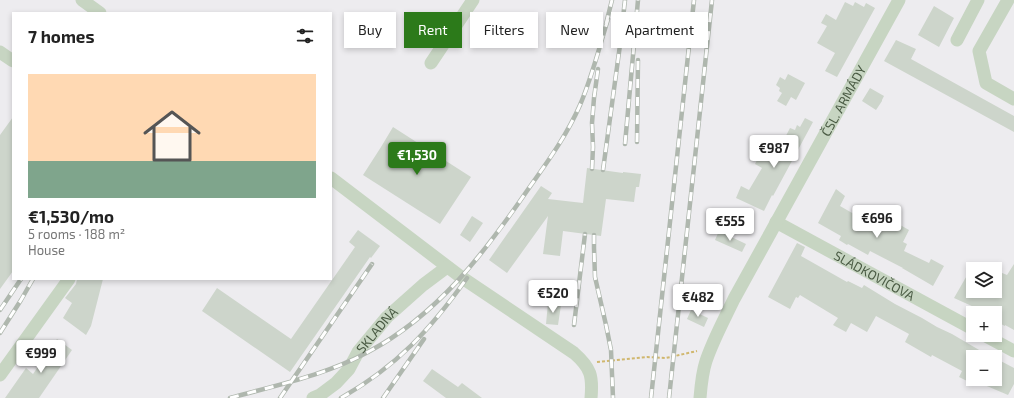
<!DOCTYPE html>
<meta charset="utf-8">
<style>
:root{--surface:#fff;--page:#f2f2f2;--text:#222;--muted:#767676;--accent:#2c7a1a}
body{margin:0;font-family:"Exo 2",sans-serif;background:var(--page);color:var(--text);height:100vh;display:flex;flex-direction:column;font-size:15px;white-space:nowrap}
*{box-sizing:border-box;margin:0}
p{font-size:13px;color:var(--muted)}
.icon{flex:none;width:22px;height:22px;fill:none;stroke:currentColor;stroke-width:2;stroke-linecap:round;stroke-linejoin:round}
.map{position:relative;flex:1;overflow:hidden}
.panel{position:absolute;left:12px;top:12px;width:320px;height:268px;display:flex;flex-direction:column;background:var(--surface);border-radius:0px;box-shadow:0 2px 6px #0003}
.panel>*{flex:none}
.banner{position:absolute;left:344px;top:12px;width:380px;height:36px;display:flex;gap:8px}
.controls{position:absolute;left:966px;top:262px;display:grid;gap:8px}
.controls a{display:grid;place-items:center;width:36px;height:36px;border-radius:0px;background:var(--surface);box-shadow:0 2px 6px #0003;font-size:20px}
.price{position:absolute;translate:-50% -34px;padding:0 9px;border-radius:4px;background:#fff;color:#222;font-size:13px;line-height:26px;filter:drop-shadow(0 1px 2px #0008)}
.price::after{content:'';position:absolute;left:50%;top:24px;width:12px;height:9px;margin-left:-6px;background:inherit;clip-path:polygon(0 0,100% 0,50% 100%)}
.price.selected{background:var(--accent);color:#fff}
ul{padding:0;list-style:none}
li{display:grid;align-content:center;gap:8px;height:212px;padding:0 16px}
li span{display:grid;place-items:center;height:124px;border-radius:0px;color:#555}
li>.icon{margin-inline-start:auto}
span .icon{width:72px;height:72px;fill:#fffc;stroke-width:1}
li b{font-size:17px}
h2{display:flex;justify-content:space-between;align-items:center;height:48px;padding:0 16px;font-size:17px}
.tag{padding:0 14px;border-radius:0px;background:var(--surface);box-shadow:0 2px 6px #0003;font-size:14px;line-height:36px}
.tag.selected{background:var(--accent);color:#fff}
.map>svg:first-child{display:block}
.building{fill:#cdd5cb}
.lines{fill:none;stroke-linecap:round;stroke-linejoin:round}
.path{stroke:#d0b76e;stroke-width:2;stroke-dasharray:3 2;stroke-linecap:butt}
.minor{stroke:#c7d5c2;stroke-width:13}
.rail-casing{stroke:#afb7ae;stroke-width:4.5}
.rail{stroke:#fff;stroke-width:3;stroke-dasharray:9;stroke-linecap:butt}
.labels{text-anchor:middle;stroke-width:3;stroke-linejoin:round;paint-order:stroke}
.street-label{font-size:13px;fill:#4a5b44;stroke:#fff}
</style>
<div class="map">
<svg width="1014" height="398" viewBox="0 0 1014 398">
<rect width="100%" height="100%" fill="#edecef"/>
<!-- building -->
<path class="building" d="M845,2l8,4 2,-4 9,5 2,-4 9,5 -38,69 -12,-6 10,-18 -18,-10 10,-17 -6,-3 5,-9 10,6z
M934,6l20,12 -15,29 -21,-12z
M896,40l20,9 -5,10 103,57v16l-130,-71z
M788,74l17,9 -9,17 -5,-3 -5,9 -9,-5 5,-8 -3,-2 1,-3 -4,-3 4,-8 5,3z
M870,88l14,8 -2,4v1l-6,9 -14,-9z
M13,117v154l-13,18v-154z
M805,118l8,4 -40,74 -1,-1 -8,16 -28,-13 5,-12 8,4 13,-22 -7,-4 5,-10 13,7 17,-33 5,2 2,-5 3,2z
M393,127l78,50 -31,47 -77,-49 18,-28z
M587,168l36,5v-1l18,2 -2,13h-3l-2,15 -28,-3 -5,37 -38,-5 -3,25 -17,-2 5,-38 -41,57 -18,-13 52,-74 11,7 -4,6 35,4z
M836,189l9,7 -5,10 33,19 6,-12 30,17 -6,12 4,2 -3,7 25,12 2,-4 13,7 -11,20 -31,-18h1l-33,-17 -2,4 -20,-11 -1,1 -8,-5 2,-4 -23,-13z
M472,216l11,7 -13,19 -10,-7z
M358,230l22,16 -9,12 -1,-1 -80,115 -88,-61 15,-23 74,51 64,-92 -6,-5z
M719,231l27,13 -4,8 -27,-12z
M797,243l8,4 -4,9 46,26 1,-1 14,7 2,-3 31,19 27,14 15,9 15,7 39,23h-18v22h22v-21l19,10v16l-6,11 -40,-17 -1,3 -8,-4 3,-6 -30,-16 -1,2 -26,-15 4,-8 -33,-18 -9,16 -16,-9 -5,9 -13,-7 5,-7 -38,-23 -2,3 -2,-1 -6,12 -22,-12z
M1014,264v66l-9,-5v1l-10,-5v-8h-14l-8,-4 1,-2 -20,-9 19,-33v26h22v-21l12,5z
M77,279h26l-12,47 -5,9 -23,-17 9,-15 -7,-5 11,-14z
M548,303l13,2 -3,20 -12,-1z
M691,310l17,8 -4,9 -17,-8z
M57,339l15,11 -33,48h-34l21,-30 7,6z
M432,369l26,18 4,-4 20,15h-36l-23,-17z"/>
<g class="lines">
<!-- path -->
<path class="path" d="M597,362l50,-5 19,1 31,-7"/>
<!-- minor -->
<g class="minor">
<path d="M82,0l18,13"/>
<path d="M1008,0l-29,51 7,32 28,16"/>
<path d="M957,40l21,-40"/>
<path d="M0,52l13,9"/>
<path d="M431,63l42,-63"/>
<path d="M331,178l130,99 113,76c17,15 19,23 17,45"/>
<path id="s1" d="M776,222l197,107"/>
<path d="M984,335l30,16"/>
<path d="M0,375l69,-96"/>
<path id="s2" d="M313,398l7,-3 16,-12 13,-14 9,-17 29,-35 36,-32 24,-18"/>
<path id="s3" d="M700,398c1,-12 2,-25 6,-37 7,-21 18,-41 28,-62l165,-299"/>
</g>
<!-- rail casing -->
<g class="rail-casing">
<path id="rail" d="M606,24l6,-24
M637,142l1,-82
M625,144l13,-144
M592,169l1,-22 -1,-24 2,-25 4,-29
M603,170l17,-125 5,-45
M594,235v13l1,29 11,48 5,25 2,48
M0,310l21,-31
M574,325l11,-91
M0,333l21,-33 12,-21
M230,398c47,-13 96,-23 138,-46 70,-37 117,-100 161,-164 19,-27 38,-53 51,-83 12,-28 19,-57 28,-86
M280,398l92,-134
M341,398c56,-32 89,-68 126,-120
M383,398l41,-59
M651,398l43,-398
M669,398l43,-398"/>
</g>
<!-- rail -->
<use href="#rail" class="rail"/>
</g>
<g class="labels">
<!-- street labels -->
<g class="street-label">
<text dy="5" stroke="none"><textPath href="#s3" startOffset="332">ČSL. ARMÁDY</textPath></text>
<text dy="5" stroke="none"><textPath href="#s1" startOffset="112">SLÁDKOVIČOVA</textPath></text>
<text dy="5" stroke="none"><textPath href="#s2" startOffset="95">SKLADNÁ</textPath></text>
</g>
</g>
</svg>
<div class="controls">
<a><svg class="icon" aria-label="layers" viewBox="0 0 24 24"><path d="M12 4l9 5-9 5-9-5zM3 14l9 5 9-5"/></svg></a>
<a>+</a>
<a>−</a>
</div>
<b class="price" style="left:774px;top:169px">€987</b>
<b class="price selected" style="left:417px;top:176px">€1,530</b>
<b class="price" style="left:877px;top:239px">€696</b>
<b class="price" style="left:730px;top:242px">€555</b>
<b class="price" style="left:553px;top:314px">€520</b>
<b class="price" style="left:698px;top:318px">€482</b>
<b class="price" style="left:41px;top:374px">€999</b>
<div class="banner">
<a class="tag">Buy</a>
<a class="tag selected">Rent</a>
<a class="tag">Filters</a>
<a class="tag">New</a>
<a class="tag">Apartment</a>
</div>
<section class="panel">
<h2>7 homes<svg class="icon" aria-label="filters" viewBox="0 0 24 24"><path d="M4 7h16M4 17h16"/><circle cx="9" cy="7" r="2"/><circle cx="15" cy="17" r="2"/></svg></h2>
<ul>
<li><span style="background:linear-gradient(#ffd9b3 70%,#7fa58c 0)"><svg class="icon" aria-label="home" viewBox="0 0 24 24"><path d="M3 11l9-7 9 7M6 9v11h12V9"/></svg></span><div><b>€1,530/mo</b><p>5 rooms · 188 m²</p><p>House</p></div></li>
</ul>
</section>
</div>
